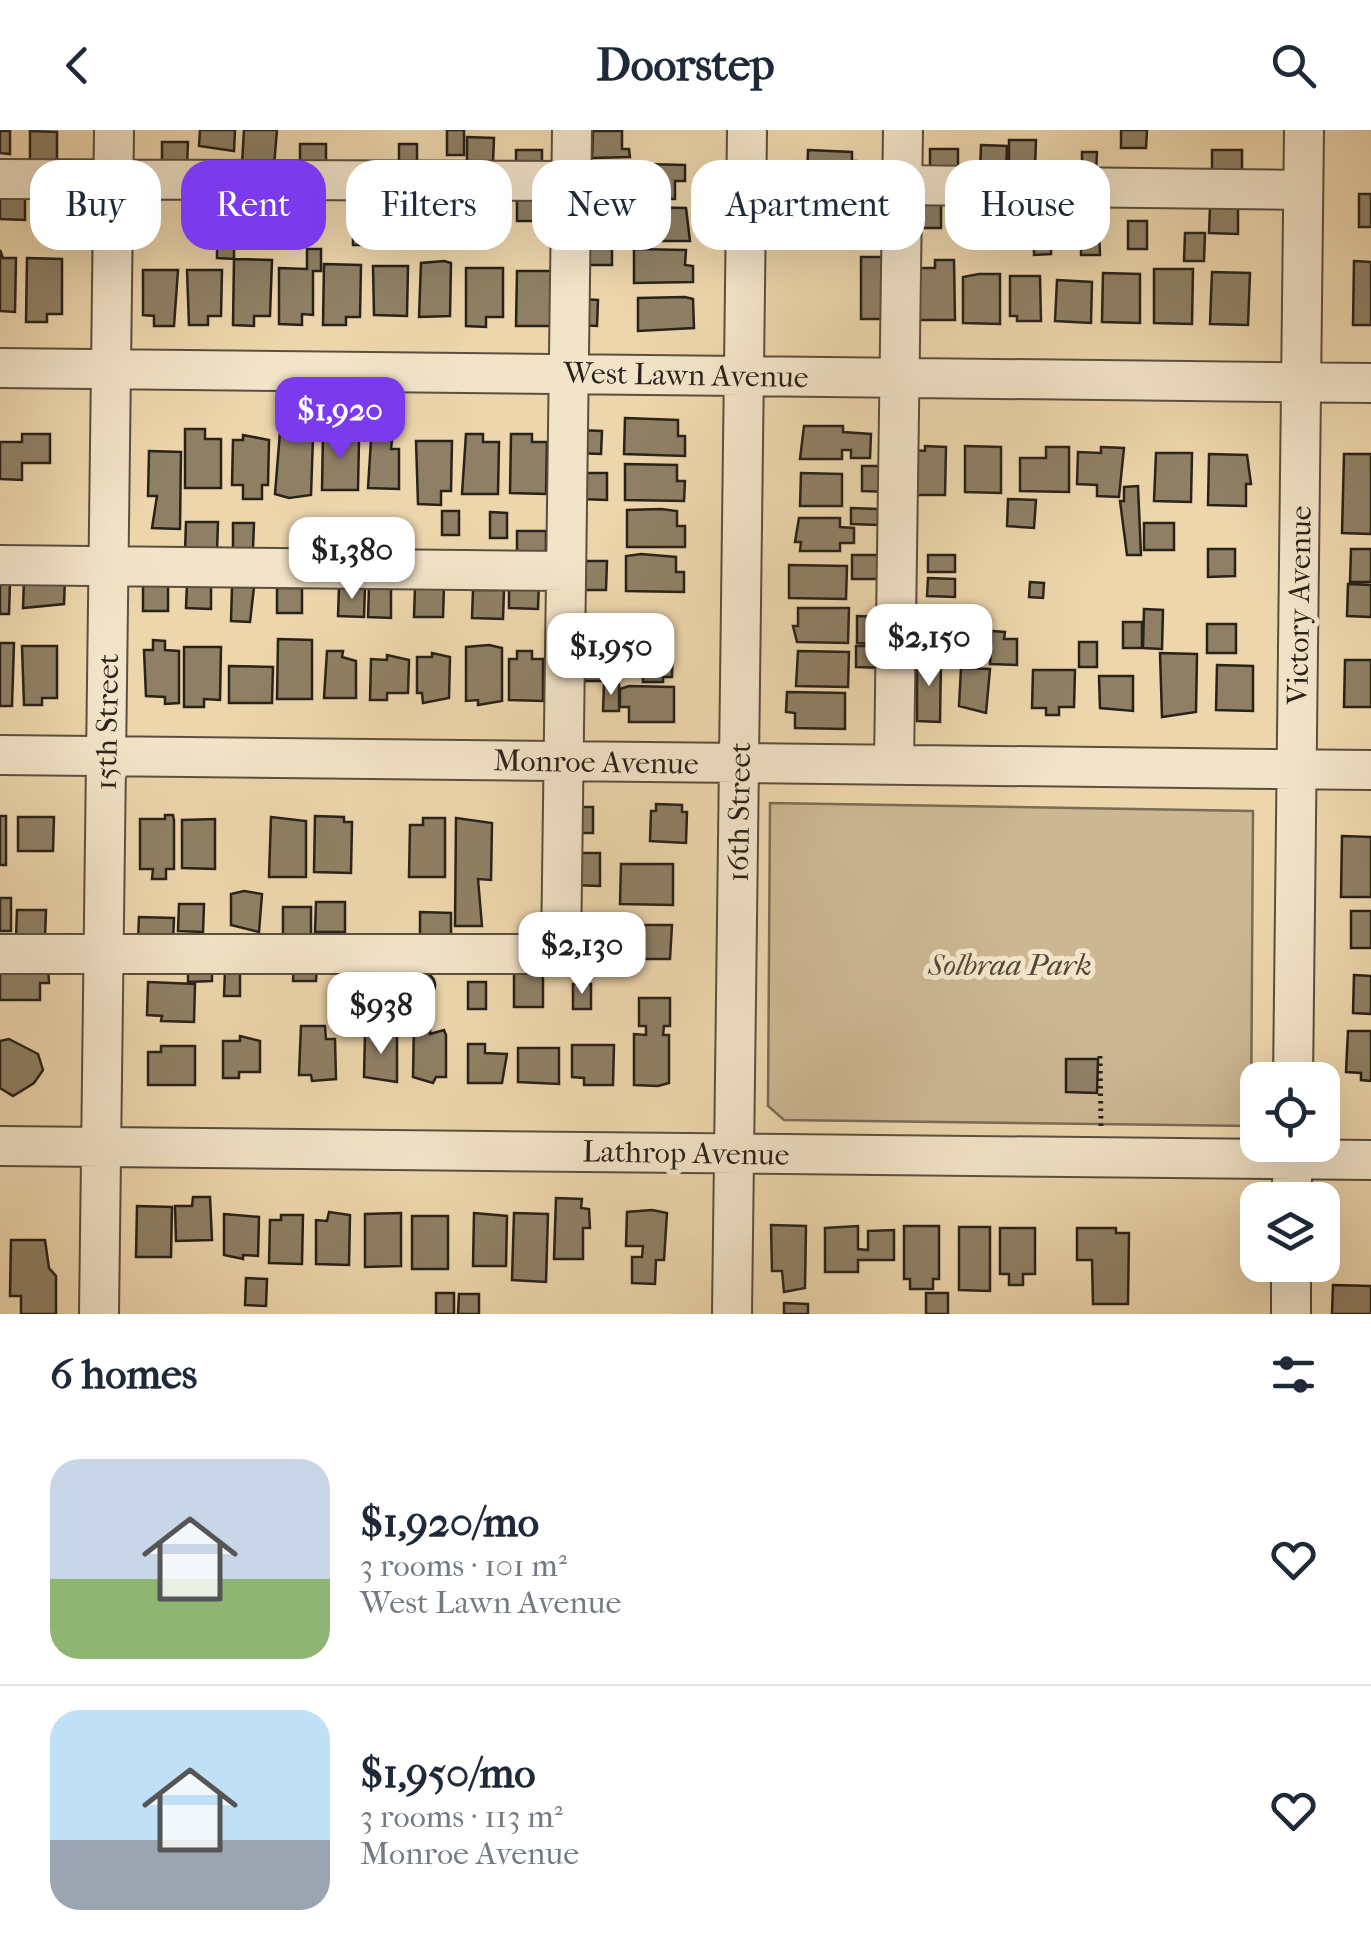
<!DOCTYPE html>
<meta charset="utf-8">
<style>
:root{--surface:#fff;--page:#f6f6f7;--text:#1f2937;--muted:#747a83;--line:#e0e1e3;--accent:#7c3aed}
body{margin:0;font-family:"IM FELL French Canon",serif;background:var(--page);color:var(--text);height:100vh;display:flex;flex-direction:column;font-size:38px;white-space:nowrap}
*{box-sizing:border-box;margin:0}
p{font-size:32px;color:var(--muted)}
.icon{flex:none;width:55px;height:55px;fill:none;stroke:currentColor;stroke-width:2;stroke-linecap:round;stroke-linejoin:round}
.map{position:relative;height:1184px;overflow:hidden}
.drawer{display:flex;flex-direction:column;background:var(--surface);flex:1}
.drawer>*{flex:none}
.hud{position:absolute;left:30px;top:30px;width:1312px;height:90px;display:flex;gap:20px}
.fabs{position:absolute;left:1240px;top:932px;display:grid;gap:20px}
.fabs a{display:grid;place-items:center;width:100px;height:100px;border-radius:20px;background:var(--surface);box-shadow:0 10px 40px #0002;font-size:50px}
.price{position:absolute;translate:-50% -85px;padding:0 22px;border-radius:20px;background:#fff;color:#222;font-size:32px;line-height:65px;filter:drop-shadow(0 2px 5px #0008)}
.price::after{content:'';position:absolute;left:50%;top:60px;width:30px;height:22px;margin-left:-15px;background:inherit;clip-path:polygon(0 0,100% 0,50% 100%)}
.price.on{background:var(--accent);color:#fff}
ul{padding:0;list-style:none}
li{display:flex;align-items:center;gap:30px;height:250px;padding:0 50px}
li+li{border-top:2px solid var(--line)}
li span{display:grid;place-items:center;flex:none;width:280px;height:200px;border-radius:30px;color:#555}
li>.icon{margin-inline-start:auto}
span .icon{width:120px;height:120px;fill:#fffc;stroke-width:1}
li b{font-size:42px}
h2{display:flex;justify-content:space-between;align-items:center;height:120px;padding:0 50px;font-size:42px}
.pill{padding:0 35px;border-radius:30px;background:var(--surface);box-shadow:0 10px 40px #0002;font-size:35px;line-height:90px}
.pill.on{background:var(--accent);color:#fff}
header{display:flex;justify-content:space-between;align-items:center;height:130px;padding:0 50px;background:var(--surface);font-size:45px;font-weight:700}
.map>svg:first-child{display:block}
.green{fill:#ccb793;stroke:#7a6c56;stroke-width:2.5}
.building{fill:#8f8065;stroke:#292219;stroke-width:2.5}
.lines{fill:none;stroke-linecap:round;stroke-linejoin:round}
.minor-casing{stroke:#5a4f3e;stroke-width:42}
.path{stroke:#292219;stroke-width:5;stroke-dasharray:2.5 5;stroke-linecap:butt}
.minor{stroke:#f3e4c9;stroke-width:38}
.labels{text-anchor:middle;stroke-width:10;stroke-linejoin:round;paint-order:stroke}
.street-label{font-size:30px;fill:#292219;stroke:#f3e4c9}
.park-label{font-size:30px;font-style:italic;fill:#524738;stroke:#f3e4c9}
</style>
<header><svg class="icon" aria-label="back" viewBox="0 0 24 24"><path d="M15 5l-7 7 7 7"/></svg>Doorstep<svg class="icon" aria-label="search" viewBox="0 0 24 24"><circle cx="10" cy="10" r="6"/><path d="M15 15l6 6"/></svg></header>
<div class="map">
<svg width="1371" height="1184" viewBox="0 0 1371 1184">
<rect width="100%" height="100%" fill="#edd6ac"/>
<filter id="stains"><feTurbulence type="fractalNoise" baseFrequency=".002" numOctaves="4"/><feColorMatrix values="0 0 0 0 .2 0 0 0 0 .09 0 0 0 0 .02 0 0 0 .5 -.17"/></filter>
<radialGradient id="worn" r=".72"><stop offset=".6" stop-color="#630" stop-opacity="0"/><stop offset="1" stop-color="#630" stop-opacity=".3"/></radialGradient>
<!-- green -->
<path class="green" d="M770,673l483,8 -2,315 -467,-6 -16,-14z"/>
<!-- building -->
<path class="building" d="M200,0h35l-1,21 -35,-5z
M244,0h33l-3,36 -32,-2z
M447,0h17v25h-17z
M1121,0h26l-1,18h-25z
M0,1h10v23l-10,-1z
M30,1l27,1v35l-27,-1z
M593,1h29v18h7l1,8 -38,1z
M467,7l27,1 -1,25h-26z
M1009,10h27l-1,29 -26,-1z
M162,12h26l-1,24h-25z
M300,14h26v23h-26z
M399,14h18v26h-18z
M981,15l26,1 -1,27h-26z
M930,19h28v31h-28z
M516,20h26v18h-26z
M808,20l44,2v9h4l-5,45 -45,1z
M1212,20h30v33l-30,-1z
M1082,22h15l-1,24 -14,-1z
M644,34l41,1v16h-10v18l-36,-1z
M859,46h34l-1,32 -33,-1z
M590,49l25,1 -1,18h-25z
M33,53h23v26h-23z
M0,60l25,1v29l-25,-1z
M269,64v27h-32v-26z
M421,64l16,1v24h-16z
M467,64h19l-1,25h-19z
M1359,64h12v33h-12z
M517,65h26v26h-26z
M914,70l27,1v27h-28z
M376,75h14v24h-15z
M987,75h18v23h-18z
M589,77l24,1 -1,25 -23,-1z
M633,77l53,1 4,33h-57z
M1210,77h28v27l-29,-1z
M353,88h18v27h-18z
M1128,91h19v28h-19z
M1034,97h18l-1,27 -17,1z
M1081,98h18l1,27h-19z
M1185,103h20l-1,28h-20z
M217,106h17v23l-17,-1z
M585,117h27v18h-27z
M307,119h14v22h-8v44l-11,-1v11l-23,-1v-56l28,1z
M634,119l52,1 -1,15 8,1v16l-59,1z
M0,120l3,8h13l-1,54 -15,-1z
M861,127h33v62h-33z
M27,128l35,1v55h-15v8h-21z
M234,129l38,1 -2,56h-16v10l-21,-1z
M935,130h19l1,60h-36v-52h16z
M444,131l7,2 -1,53 -31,1 2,-54z
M1354,131l17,1v63h-18z
M324,134l37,1 -1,52h-14v8h-23z
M373,136h35l-1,50 -33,-1z
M466,138h37v49h-17v10l-20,-1z
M1154,139h39l-1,55 -38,-1z
M143,140h35l-4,56h-20v-10l-11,-1z
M187,140h35l-1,46h-13v9h-19z
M517,141h35v55h-36z
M1212,142l38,1 -2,52 -38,-1z
M1103,143l37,1v49l-38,-1z
M979,144h21v50l-37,-1v-46z
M1010,146h30l1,45h-24v-5h-7z
M1057,150l35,2 -1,41 -36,-2z
M685,167l8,2 1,29 -56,3v-33z
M579,169l19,1 -1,26 -19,-1z
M625,288l53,2v16h7v20l-61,-2z
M804,296h39v6l28,2 -1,24h-19v-8h-9v9h-42z
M185,299h20v10h16v49h-36z
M577,300l25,1 -1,23 -24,-1z
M323,301l20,1v8h16l-1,50h-36z
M280,302l33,5 -2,58 -22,3 -14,-4z
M22,304h28v29h-28v17l-22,-1v-37h22z
M466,304h17v8h16l-1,52h-36z
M511,304h21v8h15l-1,52 -36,-1z
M243,305l26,5 -1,45h-6v14h-19v-14h-11l1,-45h10z
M371,310h21l-1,9h8v40l-31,-1z
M416,311h36l-1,50h-10v14l-23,-1z
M925,316l21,1 -1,48h-33l1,-45 12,1z
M965,316l36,1v46l-36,-1z
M1046,317h23v45l-49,-1v-33h26z
M1101,317l23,1 -5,49 -22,-1v-11l-20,-1 1,-32 23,1z
M149,321l32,1 -1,77 -28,-1 5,-32h-9z
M1156,323h36l-1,49 -37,-1z
M1209,324l38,1 4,29h-5v22l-38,-1z
M1344,324h27v80l-29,-1z
M625,334l52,1v16h8l-1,20 -59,-1z
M862,336h27v26l-27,-1z
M582,343h25v27l-26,-1z
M801,343l41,1v32h-42z
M1138,356l3,69h-14l-7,-54h4v-14z
M1008,369l28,1 -2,28 -27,-2z
M851,378l27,1v16l-27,-1z
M661,379l16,2v15h8v21h-58v-37z
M442,381h17v24h-17z
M490,382l17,1v25h-17z
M799,388h41v9l14,1v15h-14v8h-40l1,-9h-6z
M370,389l27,1 -1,28 -27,-2z
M186,392h32l-1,29h-32z
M233,393h21l-1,26h-20z
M297,393h23v26h-24z
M340,393l27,1v25l-27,-1z
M1144,393h30v27h-30z
M517,401h29v26h-29z
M1208,419h27v27l-27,1z
M1351,419h20v33h-21z
M641,424l35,3v15h8v20l-58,-1v-35z
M852,425h32v24h-32z
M928,425h27v17h-27z
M581,431h26l-1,29h-26z
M789,435l58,1 -1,33 -57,-1z
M65,448l-1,26 -41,4 1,-29z
M928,448l27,1v18l-28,-1z
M509,450h30l-1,29 -29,-1z
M187,452h24v27l-25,-1z
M1030,452l14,1 -1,15 -14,-1z
M0,453h10l-1,31h-9z
M1348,454l23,1v32l-24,-1z
M143,455h25v26h-25z
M415,456l29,1 -1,30h-29z
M232,457h22l-4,35 -19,-1z
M369,457l22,1v30l-23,-1z
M277,458h25v25h-25z
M339,458h26l-1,29 -26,-1z
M473,460h31l-1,29 -31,-1z
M798,478h51l-1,35 -51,-1 -4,-16h5z
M1144,479l19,1 -1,39 -19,-1z
M857,486l26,1v27l-26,-1z
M1123,492h19v26h-19z
M1207,494h29v29h-29z
M992,501l13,1 -1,7h13v26l-27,-1z
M643,503h30l-1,44h-9v5h-20z
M278,509l34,1v59h-35z
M153,510l12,1v9l14,1v52l-14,1v-7l-19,-1 -2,-46h9z
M1079,512h18v25h-18z
M0,513h14l-2,63h-12z
M489,515l13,3v53l-24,4v-5l-12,1v-54z
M22,516h35v52h-15v7h-18z
M856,516h29v22l-29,-1z
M184,517h37l-1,53 -16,-1v8h-20z
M327,521h16l-1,6 14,4v37h-32z
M517,521h15v8h11v42l-34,-1v-41h8z
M798,521l51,1 -1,35 -52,-1z
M583,522h23v29h-24z
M432,523l18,4 -1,41 -26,5 -1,-10h-5v-36h15z
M1160,523l37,1 -1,58 -34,5z
M387,525l22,5 -1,33h-21v7h-17l1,-41 16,1z
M917,527l24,1 -1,64 -23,-1z
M1345,530h26v47h-27z
M1217,535l36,1v45l-37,-1z
M229,536l44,1 -1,36h-43z
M961,538l29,1 -4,44 -27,-7z
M1033,540h42l-1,37h-15v8h-13v-7h-14z
M1099,546h34v35l-33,-3z
M604,554h15v27h-16z
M629,556l45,1v35h-45v-15h-9v-18z
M787,562l58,1v36l-50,-1v-15l-9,-1z
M656,674l26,1v7h5l-1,31 -36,-2 1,-30h5z
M566,677h27v26h-27z
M165,685h8l1,5v49h-8v10h-14l1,-10h-13v-50h25z
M0,686h6v49h-6z
M315,686l29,1v5h8l-1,51 -37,-1z
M18,687h36l-1,34h-35z
M271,687l35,4v56h-37z
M423,688h22v59h-36l1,-52h13z
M456,688l36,5 -1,57 -13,-1 4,47h-27z
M215,689v50l-33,-1v-48z
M1342,706l29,1v60h-30z
M571,723h29v33l-29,-1z
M621,734h52v41l-53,-1z
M244,761l18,3 -3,38 -28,-7v-31z
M0,768h11v33h-11z
M316,772h29v30h-30z
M179,774h25l-1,28 -25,-1z
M283,777h28v28h-28z
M17,780h29l-1,28h-29z
M1351,781h20v37h-20z
M420,782l31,1v26l-31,-1z
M139,787l35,1 -1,23 -35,-1z
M632,795h40l-2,34h-38z
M585,811h28v19h-28z
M294,831l23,1 -1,19h-23z
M0,832l48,1 1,20h-9v17h-40z
M188,833h24v18l-24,1z
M350,838h29l-1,29h-28z
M225,840h15v26h-16z
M543,841v36h-29v-35z
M411 855a12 12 0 1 1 24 0a12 12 0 1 1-24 0Z
M1354,845l17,1v38l-18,-1z
M148,852l47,2 -1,38 -33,-1 1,-5 -15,-1z
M468,852h18v27h-18z
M573,854h18v25h-18z
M639,868h31v28h-6l-1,9h6v48l-11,3 -24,-1v-51l12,1v-9h-7z
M414,893h16v11l14,-4 2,5v42h-10l-3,6 -20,-6z
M301,896h24l1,13h9l1,40 -24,2 -1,-6h-12z
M1348,901h23v50l-10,-1v-7l-15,-1z
M365,904h32v48l-33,-5z
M240,906l20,5v31h-21v6h-16v-37h17z
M9,909l29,15 5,16 -9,13 -21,13 -13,-8v-47z
M468,914h17v9l22,1 -5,29h-34z
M572,915h42l-1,40h-29v-7l-12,-1z
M161,916h34v39h-47v-33h13z
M518,918h41v36l-41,-2z
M1066,929h32l-1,34 -31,-1z
M193,1067h17l2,43 -36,1 -1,-35h17z
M556,1068l26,1 -1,9 8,1 1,19h-7v31h-29z
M137,1076l35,1 -1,50h-35z
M652,1080l15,3 -3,47h-8l-1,24 -23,-1v-26h10l1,-11h-17l1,-34z
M329,1082l21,3 -1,50 -33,-1v-44l11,1z
M401,1083v53l-36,1v-53z
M474,1083l33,3 -1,50h-33z
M514,1083l34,1 -2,68 -34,-2z
M224,1084l35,3 -1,39 -15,-1v4l-19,-4z
M281,1085h22l-1,49 -33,-1 1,-43h11z
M412,1086h36v53h-36z
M771,1095l35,1 -1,62 -21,4 -2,-21h-10z
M858,1096v23l10,1v-19l26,-1v30h-36v12h-33v-44z
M904,1096h35v53h-6v10h-23v-10h-6z
M959,1097h31v64l-31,-1z
M1000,1098h35v46h-12v11h-14v-11h-9z
M1077,1098h39v5h13l-1,71h-35l-1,-44h-15z
M11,1110h34l4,28 7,8v38h-35v-18h-11z
M246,1148l21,1 -1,27 -21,-1z
M1333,1155l38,1v28h-39z
M436,1163h18v21h-18z
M926,1163h22v21h-22z
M459,1164h20v20h-21z
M784,1173l24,1v10h-24z"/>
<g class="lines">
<!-- minor casing -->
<g class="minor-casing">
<path id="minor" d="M0,49l571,2
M902,55l401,5
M0,238l1371,15
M0,435l564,6
M0,625l1371,15
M894,635l9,-635
M0,824h561l11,-824
M1293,950l11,-950
M0,1016l1371,14
M1292,1070v-55
M99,1184l15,-1184
M732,1184l15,-1184
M1291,1184v-49"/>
</g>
<!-- path -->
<path class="path" d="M1100,926l1,70"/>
<!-- minor -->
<use href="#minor" class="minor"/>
</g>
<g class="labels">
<!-- street labels -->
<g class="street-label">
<text transform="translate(686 245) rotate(1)" y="10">West Lawn Avenue</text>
<text transform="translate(1299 475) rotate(-89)" y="10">Victory Avenue</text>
<text transform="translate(107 592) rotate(-89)" y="10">15th Street</text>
<text transform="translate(596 632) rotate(1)" y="10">Monroe Avenue</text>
<text transform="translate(739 682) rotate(-89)" y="10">16th Street</text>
<text transform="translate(686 1023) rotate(1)" y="10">Lathrop Avenue</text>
</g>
<!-- park labels -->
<g class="park-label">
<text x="1010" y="845">Solbraa Park</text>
</g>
</g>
<rect width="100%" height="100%" filter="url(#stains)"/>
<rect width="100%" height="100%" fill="url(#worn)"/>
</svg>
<div class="fabs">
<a><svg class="icon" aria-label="locate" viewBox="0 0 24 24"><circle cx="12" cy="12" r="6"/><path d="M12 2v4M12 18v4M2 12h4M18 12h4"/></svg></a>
<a><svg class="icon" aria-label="layers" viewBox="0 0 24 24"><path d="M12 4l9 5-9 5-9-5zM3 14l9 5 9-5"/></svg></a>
</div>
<b class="price on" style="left:340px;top:332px">$1,920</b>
<b class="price" style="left:352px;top:472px">$1,380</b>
<b class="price" style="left:929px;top:559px">$2,150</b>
<b class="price" style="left:611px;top:568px">$1,950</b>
<b class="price" style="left:582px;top:867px">$2,130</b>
<b class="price" style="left:381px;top:927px">$938</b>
<div class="hud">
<a class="pill">Buy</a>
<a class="pill on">Rent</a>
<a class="pill">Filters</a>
<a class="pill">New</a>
<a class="pill">Apartment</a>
<a class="pill">House</a>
</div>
</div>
<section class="drawer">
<h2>6 homes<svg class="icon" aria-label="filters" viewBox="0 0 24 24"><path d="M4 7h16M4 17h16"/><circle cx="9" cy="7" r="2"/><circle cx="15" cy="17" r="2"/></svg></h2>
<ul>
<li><span style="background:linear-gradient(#c9d6e8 60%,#8fb573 0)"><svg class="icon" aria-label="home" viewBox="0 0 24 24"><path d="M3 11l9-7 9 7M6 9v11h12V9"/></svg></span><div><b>$1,920/mo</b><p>3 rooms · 101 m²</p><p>West Lawn Avenue</p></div><svg class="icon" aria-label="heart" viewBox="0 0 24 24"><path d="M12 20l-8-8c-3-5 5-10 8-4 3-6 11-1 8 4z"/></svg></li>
<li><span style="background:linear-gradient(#bfe0f5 65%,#9aa5b1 0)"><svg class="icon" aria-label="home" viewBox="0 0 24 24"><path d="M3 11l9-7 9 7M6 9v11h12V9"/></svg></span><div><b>$1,950/mo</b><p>3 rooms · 113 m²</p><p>Monroe Avenue</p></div><svg class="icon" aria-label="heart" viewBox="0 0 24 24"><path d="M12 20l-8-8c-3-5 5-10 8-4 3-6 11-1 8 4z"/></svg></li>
</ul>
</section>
